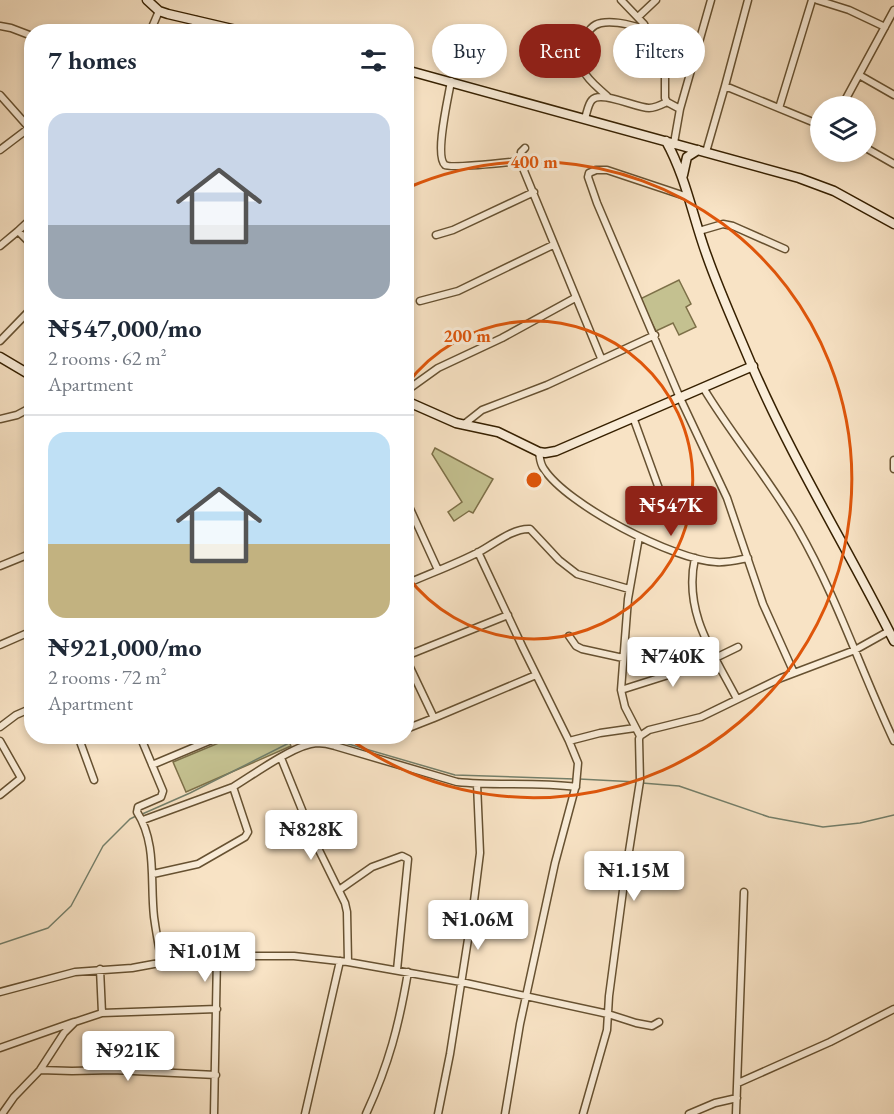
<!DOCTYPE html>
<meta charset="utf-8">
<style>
:root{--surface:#fff;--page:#f2f2f3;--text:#1f2937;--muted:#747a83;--line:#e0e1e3;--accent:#8f2418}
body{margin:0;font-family:"EB Garamond",serif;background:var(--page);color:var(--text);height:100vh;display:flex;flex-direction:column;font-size:22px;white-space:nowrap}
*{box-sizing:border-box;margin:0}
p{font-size:20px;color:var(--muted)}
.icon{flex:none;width:33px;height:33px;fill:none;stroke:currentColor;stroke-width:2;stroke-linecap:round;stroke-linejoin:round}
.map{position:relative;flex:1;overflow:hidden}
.panel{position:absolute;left:24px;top:24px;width:390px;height:720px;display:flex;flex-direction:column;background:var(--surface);border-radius:24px;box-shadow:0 3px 9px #0003}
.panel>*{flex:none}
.top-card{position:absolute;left:432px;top:24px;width:372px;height:54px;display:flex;gap:12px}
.tools{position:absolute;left:810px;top:96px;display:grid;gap:12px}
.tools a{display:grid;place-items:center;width:66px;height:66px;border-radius:50%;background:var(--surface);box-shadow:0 3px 9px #0003;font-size:30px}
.price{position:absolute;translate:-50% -51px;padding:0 14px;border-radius:6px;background:#fff;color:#222;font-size:20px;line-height:39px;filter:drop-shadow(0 2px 3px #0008)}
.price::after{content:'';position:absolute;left:50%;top:36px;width:18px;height:14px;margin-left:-9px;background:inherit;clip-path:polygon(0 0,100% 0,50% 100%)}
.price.on{background:var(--accent);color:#fff}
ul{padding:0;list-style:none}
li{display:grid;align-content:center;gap:12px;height:318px;padding:0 24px}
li+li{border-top:2px solid var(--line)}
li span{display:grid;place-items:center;height:186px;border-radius:18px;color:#555}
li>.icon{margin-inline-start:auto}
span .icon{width:108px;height:108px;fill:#fffc;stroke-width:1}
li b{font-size:26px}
h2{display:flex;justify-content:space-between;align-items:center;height:72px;padding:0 24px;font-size:26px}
.chip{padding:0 21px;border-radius:27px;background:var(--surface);box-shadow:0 3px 9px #0003;font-size:21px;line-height:54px}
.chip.on{background:var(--accent);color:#fff}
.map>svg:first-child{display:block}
.green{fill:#c4c190;stroke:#7d7048;stroke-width:1.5}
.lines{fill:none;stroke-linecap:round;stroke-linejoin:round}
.stream{stroke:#747f6a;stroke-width:1.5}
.street-casing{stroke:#665131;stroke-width:9}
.secondary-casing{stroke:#362000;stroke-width:11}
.street{stroke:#faedd9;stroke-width:6}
.secondary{stroke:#faedd9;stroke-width:8}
.ring{fill:none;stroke:#df560b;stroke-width:3}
.centre{fill:#df560b;stroke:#faedd9;stroke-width:3}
.ring-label{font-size:18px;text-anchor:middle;font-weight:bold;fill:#df560b;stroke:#faedd9;stroke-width:6;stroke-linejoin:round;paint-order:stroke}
</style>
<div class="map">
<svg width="894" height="1114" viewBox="0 0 894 1114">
<rect width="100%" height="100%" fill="#f8e3c5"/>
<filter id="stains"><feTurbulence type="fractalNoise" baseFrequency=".00333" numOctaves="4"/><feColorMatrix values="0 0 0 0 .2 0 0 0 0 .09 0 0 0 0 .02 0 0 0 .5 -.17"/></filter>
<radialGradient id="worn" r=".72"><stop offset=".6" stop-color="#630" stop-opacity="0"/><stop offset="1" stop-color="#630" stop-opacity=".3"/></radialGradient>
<!-- green -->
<path class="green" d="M679,280l12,24 -5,3 10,20 -17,8 -6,-12 -17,8 -16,-32z
M435,448l58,31 -20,34 -4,-2 -15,10 -6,-9 14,-10 -30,-48z
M233,737h54l4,9 -105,46 -13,-30z"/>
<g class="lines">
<!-- stream -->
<path class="stream" d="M321,736l134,39 119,4
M579,779l58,3
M642,783l37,3 90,31 54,10 37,-4 34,-8
M140,815l50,-22 107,-54 10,-3
M0,944l48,-16 23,-22 32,-60 27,-27 6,-3"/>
<!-- street casing -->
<g class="street-casing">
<path id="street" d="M621,0l23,24 21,50v24l2,4 13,7
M817,0l32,10 36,17
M638,17l18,-17
M0,26l11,2 21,8
M150,32l9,-21
M194,32l2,-12
M859,75l35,20
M451,81c-2,14 -17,75 -6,84 6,4 64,-3 75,-4
M725,86l23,-86
M0,95l32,36
M608,97c-8,-8 -20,-16 -25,-27 -6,-14 1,-44 18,-47 14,-3 31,3 46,6
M842,106l52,-96
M779,108l33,-108
M585,118c2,-5 3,-14 7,-18 9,-10 44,8 57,8 6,0 12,-3 18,-6
M674,143l6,-34 31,-109
M525,148l-4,4 -1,9 81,197
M866,148l28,16
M0,150l29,-22
M706,152l19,-66 95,39
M688,197l-81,-27h-11l-7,3 -1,4 9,26 83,195 47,100 36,106 31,69
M32,218l-14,13 14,14
M699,231l24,-7 10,2 52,23
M436,235l17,-5 81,-38
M0,246l18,-15
M420,301l38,-10 95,-46
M406,320h1
M0,341l32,-33
M704,389c29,48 66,91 94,140 39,68 63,142 96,212
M406,391l32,-23 64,-30 73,-40
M633,417l25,69 6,14 14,17
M0,419l17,-4 15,-8
M463,425l19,-15 65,-25 108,-50
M539,452c1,6 1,12 5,17 23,36 130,91 172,93 10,1 22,-2 32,-4
M894,460v9
M406,500l32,70
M478,552l45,96 46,93 9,22 -2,22 -21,78 -35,161 -15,90
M695,558c-12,54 18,95 42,141
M0,566l32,-13
M406,584c25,-11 50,-20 73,-32 15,-8 34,-24 51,-23l29,31 18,14 52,15
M569,636l7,10 6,3 41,9
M0,645l32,-14
M406,656l102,-41
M406,659l28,59 102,-43
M621,690l82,-26 35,-17
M0,727l16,-12 16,-7
M406,729l28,-11
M78,736l16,44
M140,736l23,55 -2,6 -23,10 -1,5c20,31 13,69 17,105 2,15 5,31 8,46
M640,736l9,-6 52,-13 80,-39 74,-28 34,-19
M0,741l21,37 -21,17
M569,741l31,-8 35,-5
M281,758l34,84 30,61 2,9 1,50
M152,765l69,-29
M233,787c20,-12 62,-43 84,-44 6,0 12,1 18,3l122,36c39,4 79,0 119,5
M143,820l90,-33 15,45 -3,5 -47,27 -45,10
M339,890l33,-23 30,-11 6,3 -11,111
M0,992l75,-20 57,-4 49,-9 36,-3h77l54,6 113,20 147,32 28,9 16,3 7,-4
M102,1013l115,-4
M0,1048l74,-26
M40,1070l32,1 41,-1 103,5
M738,1083l92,-41 64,-33
M2,1114l12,-17 26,-27 24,-37 11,-11 27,-9 -2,-44
M214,1114l3,-158
M305,1114l35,-153
M366,1114c23,-50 33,-89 42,-142
M438,1114l12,-60 24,-153 6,-48 -3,-69
M583,1114l24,-84 2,-34 15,-113 16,-102 -1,-42 1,-3 -15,-29 -4,-17 7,-91 11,-62
M689,1114l26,-11 22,-5
M736,1114l8,-222"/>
</g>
<!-- secondary casing -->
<g class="secondary-casing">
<path id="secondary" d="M147,0l12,11 9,3 77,18
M406,70l393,108 35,13 60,33
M666,141c20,36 27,77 41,115 13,37 30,74 45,110 41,95 96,183 142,275
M683,175l4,-18 11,-7
M0,357l32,19
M406,401l50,22 42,9 41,20 6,1 11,-2 197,-85"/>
</g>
<!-- street -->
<use href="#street" class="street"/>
<!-- secondary -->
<use href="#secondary" class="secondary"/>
</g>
<!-- distance rings -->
<g class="ring">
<path d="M407 384A159 159 0 1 1 407 576"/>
<path d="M407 188A318 318 0 1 1 347 737"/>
</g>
<circle cx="534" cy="480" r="9" class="centre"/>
<g class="ring-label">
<text x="534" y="168">400 m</text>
<text x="467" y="342">200 m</text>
</g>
<rect width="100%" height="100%" filter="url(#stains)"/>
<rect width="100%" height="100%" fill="url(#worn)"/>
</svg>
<div class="tools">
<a><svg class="icon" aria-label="layers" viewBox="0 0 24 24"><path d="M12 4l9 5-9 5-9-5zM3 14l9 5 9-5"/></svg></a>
</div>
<b class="price on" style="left:671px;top:537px">₦547K</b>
<b class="price" style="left:673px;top:688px">₦740K</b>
<b class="price" style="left:311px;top:861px">₦828K</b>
<b class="price" style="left:634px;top:902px">₦1.15M</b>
<b class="price" style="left:478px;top:951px">₦1.06M</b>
<b class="price" style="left:205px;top:983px">₦1.01M</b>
<b class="price" style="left:128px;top:1082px">₦921K</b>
<div class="top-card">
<a class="chip">Buy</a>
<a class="chip on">Rent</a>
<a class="chip">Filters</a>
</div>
<section class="panel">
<h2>7 homes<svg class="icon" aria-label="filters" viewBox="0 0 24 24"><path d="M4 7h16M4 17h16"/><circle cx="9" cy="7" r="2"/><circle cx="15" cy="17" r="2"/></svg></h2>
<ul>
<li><span style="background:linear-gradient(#c9d6e8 60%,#9aa5b1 0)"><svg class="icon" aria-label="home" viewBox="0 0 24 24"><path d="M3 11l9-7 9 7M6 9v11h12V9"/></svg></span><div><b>₦547,000/mo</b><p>2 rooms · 62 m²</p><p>Apartment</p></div></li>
<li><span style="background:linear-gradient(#bfe0f5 60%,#c2b280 0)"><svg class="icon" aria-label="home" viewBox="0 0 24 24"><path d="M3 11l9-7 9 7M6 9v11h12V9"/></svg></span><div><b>₦921,000/mo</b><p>2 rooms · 72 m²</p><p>Apartment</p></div></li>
</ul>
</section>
</div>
